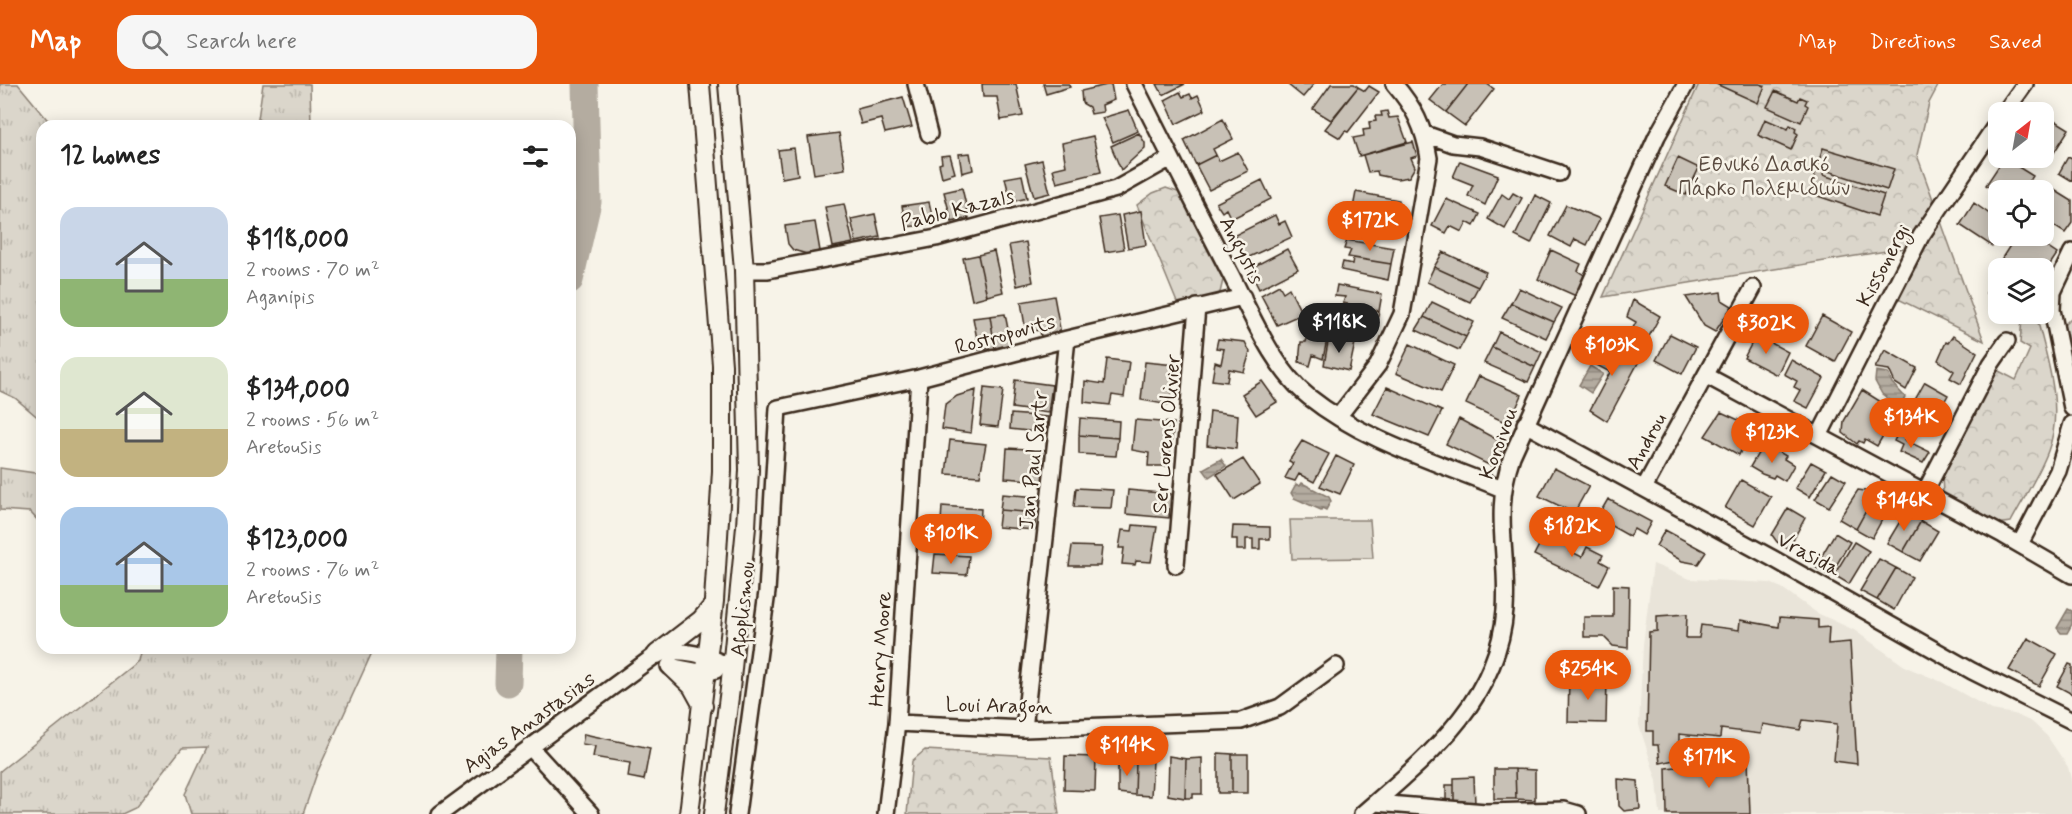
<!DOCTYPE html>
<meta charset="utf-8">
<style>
:root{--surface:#fff;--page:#f6f6f6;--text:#222;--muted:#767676;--accent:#ea580c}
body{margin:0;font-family:Mynerve,sans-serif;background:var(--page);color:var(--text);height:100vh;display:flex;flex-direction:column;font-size:22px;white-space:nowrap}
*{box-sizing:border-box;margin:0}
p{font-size:20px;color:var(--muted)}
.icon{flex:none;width:33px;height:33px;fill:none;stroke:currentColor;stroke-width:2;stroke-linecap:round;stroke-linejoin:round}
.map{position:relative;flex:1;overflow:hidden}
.panel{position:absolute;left:36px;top:36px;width:540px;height:534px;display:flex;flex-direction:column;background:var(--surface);border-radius:18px;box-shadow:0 3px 15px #0003}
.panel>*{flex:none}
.needle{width:39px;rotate:31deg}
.buttons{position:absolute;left:1988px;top:18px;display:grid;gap:12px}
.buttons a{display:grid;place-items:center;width:66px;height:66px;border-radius:12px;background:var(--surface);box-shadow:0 3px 15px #0003;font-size:30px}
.price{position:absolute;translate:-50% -51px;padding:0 14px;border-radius:21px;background:var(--accent);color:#fff;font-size:20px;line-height:39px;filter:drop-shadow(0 2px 3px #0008)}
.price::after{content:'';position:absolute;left:50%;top:36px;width:18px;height:14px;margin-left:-9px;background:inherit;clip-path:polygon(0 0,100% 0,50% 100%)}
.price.selected{background:#222;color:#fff}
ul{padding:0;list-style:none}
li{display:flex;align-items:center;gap:18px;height:150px;padding:0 24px}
li span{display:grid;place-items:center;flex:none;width:168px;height:120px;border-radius:18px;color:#555}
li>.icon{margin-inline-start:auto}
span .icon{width:72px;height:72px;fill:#fffc;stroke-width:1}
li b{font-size:26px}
h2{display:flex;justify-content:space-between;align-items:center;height:72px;padding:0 24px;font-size:26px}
header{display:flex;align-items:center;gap:36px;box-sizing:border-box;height:84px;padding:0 30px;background:var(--accent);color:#fff}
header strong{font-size:28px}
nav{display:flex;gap:33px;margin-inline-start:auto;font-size:21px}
.search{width:420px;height:54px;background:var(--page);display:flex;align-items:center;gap:15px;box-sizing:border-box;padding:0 21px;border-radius:18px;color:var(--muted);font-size:22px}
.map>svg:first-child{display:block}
.built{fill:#e9e4d9}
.grass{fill:url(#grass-tufts);stroke:#8b8074;stroke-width:1.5}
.park{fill:url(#park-crowns);stroke:#8b8074;stroke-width:1.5}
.pitch{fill:#dbd6cb;stroke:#8b8074;stroke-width:1.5}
.water{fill:url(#water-rules);stroke:#84786c;stroke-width:1.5}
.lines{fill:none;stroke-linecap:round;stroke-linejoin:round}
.river{stroke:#b4aca0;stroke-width:27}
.building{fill:#c8c1b6;stroke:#3b2a1e;stroke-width:1.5}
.minor-casing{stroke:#3b2a1e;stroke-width:20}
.major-casing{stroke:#3b2a1e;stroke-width:22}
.minor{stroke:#f7f3e8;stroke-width:15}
.major{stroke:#f7f3e8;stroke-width:18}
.labels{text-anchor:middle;stroke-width:5;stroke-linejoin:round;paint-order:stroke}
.park-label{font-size:21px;fill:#5b4c41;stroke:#f7f3e8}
.street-label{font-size:21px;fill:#3b2a1e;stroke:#f7f3e8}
</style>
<header>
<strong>Map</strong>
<div class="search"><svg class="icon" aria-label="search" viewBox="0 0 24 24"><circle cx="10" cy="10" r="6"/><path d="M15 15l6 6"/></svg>Search here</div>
<nav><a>Map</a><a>Directions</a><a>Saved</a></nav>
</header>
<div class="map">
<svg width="2072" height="730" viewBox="0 0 2072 730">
<defs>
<pattern id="grass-tufts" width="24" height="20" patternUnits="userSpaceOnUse" patternTransform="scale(1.5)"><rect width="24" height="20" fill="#dbd6cb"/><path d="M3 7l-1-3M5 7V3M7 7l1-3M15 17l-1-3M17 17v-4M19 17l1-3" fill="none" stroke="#bdb8ae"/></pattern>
<pattern id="park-crowns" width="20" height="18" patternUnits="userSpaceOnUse" patternTransform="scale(1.5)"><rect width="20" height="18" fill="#dbd6cb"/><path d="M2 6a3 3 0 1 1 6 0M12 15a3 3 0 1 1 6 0" fill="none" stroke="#bdb8ae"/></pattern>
<pattern id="water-rules" width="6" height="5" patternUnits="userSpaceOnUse" patternTransform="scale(1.5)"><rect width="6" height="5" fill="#b4aca0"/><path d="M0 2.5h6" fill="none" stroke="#948c82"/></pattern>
</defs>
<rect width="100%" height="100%" fill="#f7f3e8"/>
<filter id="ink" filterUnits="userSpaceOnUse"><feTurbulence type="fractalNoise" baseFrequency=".0167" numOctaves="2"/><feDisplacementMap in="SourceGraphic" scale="12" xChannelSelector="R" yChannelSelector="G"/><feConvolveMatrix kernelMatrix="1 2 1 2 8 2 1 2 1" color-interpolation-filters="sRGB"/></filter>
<g filter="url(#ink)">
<!-- built -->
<path class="built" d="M1653,480l37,15 80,4 12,5 35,25 37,17 52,37 36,15 50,28 22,4 18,8 15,14 21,31 4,16v31h-412l-3,-33 -18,-56 4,-80z"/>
<!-- grass -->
<path class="grass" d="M0,0h18l33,40 6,2h-15v295l-27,-23 -15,-7z
M263,0h47l1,42h-54z
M0,384l42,6v51l-12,-13 -30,-2z
M141,564h233l-57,125 -14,41h-112l-6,-20 22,-47 -25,1 -47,60 -13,6h-122v-43l138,-110z"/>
<!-- park -->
<path class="park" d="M1699,0h240l-10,19 -12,52 67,186 -92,-45 25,-50 -314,51z
M1166,104l12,4 45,88 -4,17 -41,8 -41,-100 16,-12z
M2018,230h18c10,43 29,93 12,137 -9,24 -25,48 -37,71l-16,2 -52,-31 -1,-17 55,-106 19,10 14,-31 -10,-6 2,-24z
M2072,233v33l-12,-21z
M925,666l126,7 8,57h-152l5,-53z"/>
<!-- pitch -->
<path class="pitch" d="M1290,436h80l3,38 -81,1z"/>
<!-- water -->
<path class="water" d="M1590,282l13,8 -12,19 -12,-8z
M1876,287l12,2 4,10 13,14 -2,4 -10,1 -11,-8 -7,-13z
M1221,375l5,7 -17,11 -6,-8z
M1302,399l27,14 2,4 -5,9 -4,-2 -1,2 -27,-12 -3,-5 5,-9 4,2z
M2068,525l4,2v13l-5,9h-6l-4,-5z"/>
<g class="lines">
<!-- river -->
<path class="river" d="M570,196l18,-78 -3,-118
M508,599l1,-35"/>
</g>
<!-- building -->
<path class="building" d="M982,0h34l7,32 -22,4 -4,-23h-14z
M1043,0h26l1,3 -24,7z
M1111,0l3,16 -12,5 1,7 -12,2 -2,-7 -7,-4 -1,-12z
M1157,0h28l-22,11z
M1287,0h27l-11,13z
M1331,0h23l4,3 -27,33 -18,-11z
M1443,0h25l-22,28 -16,-12z
M1468,0h19l7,5 -29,37 -19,-14z
M1716,0h44l5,2 -7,17z
M1369,2l10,6 -31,40 -3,-1 -5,7 -15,-9 33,-42 7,4z
M1775,7l23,10 2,-4 7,3 -2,4 3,2 -7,16 -34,-15z
M1180,8l3,5 7,-3 2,4 6,-3 7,15 -29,14 -11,-24z
M903,13l9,30 -27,6 -4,-14 -20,5 -4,-15z
M2031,21l12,7h-16z
M1129,26l9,21 -25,11 -11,-24z
M1387,27l2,7 9,-1 9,25 -48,14 -6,-18 11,-2 -1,-6 7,-1 -1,-7 7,-1 -1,-5h7l-1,-4z
M2043,29l26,16 -21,33 -6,-4z
M1223,35l10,20 -20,10 3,6 -20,10 -12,-25z
M1765,35l23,10 2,-4 6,3 -1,4 3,2 -7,16 -33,-15z
M839,49l6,36 -31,5 -6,-37z
M1139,49l6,10v5l-24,22 -10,-24z
M1093,52l8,36 -44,11 -4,-14 13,-3 -4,-23z
M1413,58l4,14 -6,2 4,9 -6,10 -12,2 -19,-4 -1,-4 -9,1 -5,-17z
M794,64l4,27 -16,3 -4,-28z
M1823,64l71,21 -7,21 -62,-20 -2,5 61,20 -7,21 -68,-23z
M1238,68l10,19 -39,19 -13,-25 20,-10 3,6z
M970,69l3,17 -11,3 -3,-19z
M950,71l5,18 -13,4 -3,-13 3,-1 -1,-7z
M2068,73l4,2v22l-13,-8z
M1678,74l21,10 -13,27 -21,-9z
M2004,74l29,18 -9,14 -4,-3 -4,3 -18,-1 -2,3 -10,-7z
M1042,76l8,33 -16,4 -9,-33z
M1460,77l38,14 -13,30 -17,-9 5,-11 -20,-8z
M1022,91l5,23 -16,4 -6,-24z
M1262,96l9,19 -40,20 -5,-10 -4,3 -6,-9z
M962,104l7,30 -17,4 -8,-30z
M2051,104l21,13v22l-7,10 -22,-14v-19z
M1356,108l43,8 -3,17 -43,-9z
M1513,109l9,5 -17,31 -17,-10 14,-25 7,5z
M1535,111l16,8 -20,41 -16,-8z
M1446,115l34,15 -6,12 -7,-4 -5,10 -12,-6 -4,7 -14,-7z
M929,118l5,22 -28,3 -4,-21z
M1974,119l24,17 1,16 -7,10 -32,-21z
M844,120l9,39 -20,4 -8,-40z
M1566,121l34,14 -13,26 -12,-6 -4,8 -21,-11z
M1352,124l47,9 -4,17 -46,-8z
M1141,127l5,34 -18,3 -6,-33z
M875,130l5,23 -24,5 -5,-23z
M1118,131l6,34 -19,3 -6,-34z
M1275,131l4,9 6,-3 7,16 -45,21 -12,-23z
M815,138l5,29 -13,3 -14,-4 -5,-6 -3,-18z
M2016,152h14l27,18 -12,18 -20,-13 -7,9 -16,-10z
M1347,156l47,8 -3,16 -43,-7 3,-7 -7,-1z
M1026,158l7,40 -16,4 -8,-41z
M1287,165l11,20 -39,20 -10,-20z
M1551,166l30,14 -3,7 6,4 -8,21 -38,-17z
M994,167l9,41 -16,4 -9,-41z
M1443,168l43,20 -8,15 -44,-20z
M978,171l9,41 -15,4 -9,-42z
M1353,174l38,6 -3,16 -47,-10 2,-8 9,2z
M1434,183l44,20 -8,15 -43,-20z
M1998,191v26l-12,-8z
M1279,201l4,7 6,-4 13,26 -25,11 -16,-30z
M1337,201l45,9 -3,17 -36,-8 2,-6 -10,-1z
M1519,204l43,20 -8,14 -43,-19z
M1721,208l1,8 10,6 -17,26 -11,-6 -18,-29z
M1054,212l7,38 -20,3 -1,-7 -14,2 -5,-30z
M1633,216l27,16 -14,26 -7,-5 2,-4 -8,-5 3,-6 -9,-5z
M1432,218l42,20 -8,15 -42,-20z
M1343,219l36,8 -4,17 -45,-11 2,-9 9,2z
M1511,219l43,19 -8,16 -44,-20z
M1005,230l6,30 -16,4 -5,-32z
M990,232l5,32 -16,2 -6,-32z
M1822,232l29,16 -16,30 -29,-16z
M1424,233l42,20 -7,13 -43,-20z
M1499,248l43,20 -7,15 -43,-20z
M1670,250l26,13 -14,27 -26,-14z
M1308,251l19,4 -4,20 -10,-4 -3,11 -11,-4 2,-20h5z
M1756,251l32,17 -11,23 -33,-17z
M1953,252l24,16 -16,32 -11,-6 4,-7 -16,-11 8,-18 2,1z
M1329,253l26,6 -6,28 -25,-6z
M1218,255l27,3 5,10 -6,20 -15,-3 -2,13 -15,-2 3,-18 6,2 3,-15 -8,-1z
M1600,255l39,22 -32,60 -17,-11 20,-38 -21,-11z
M1410,260l44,21 -13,27 -45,-19z
M1492,263l43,20 -7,15 -44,-19z
M1885,266l32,18 -11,22 -11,-7 -6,-13 -14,-2z
M1107,275l22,3 -5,35 -12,-2 -2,10 -26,-3 1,-21 19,3z
M1791,276l33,18 -16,30 -14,-7 6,-11 -6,-3 3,-6 -13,-7z
M1145,278l30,3 -6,40 -28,-5z
M1479,292l43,19 -13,29 -43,-20z
M1015,296l37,5 -4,28 -36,-5z
M1262,297l15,21 -21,13 -14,-21z
M1925,298l23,13 -14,25 -23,-13z
M1387,303l55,24 -13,26 -56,-23z
M984,304l19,2 -5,37 -18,-2z
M976,306l-5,43 -29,-4 3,-24 12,-9z
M1862,306l35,22 -20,34 -12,-7 -2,4 -4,-2 -2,3 -14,-11 1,-12z
M1210,327l28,4 -2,34 -29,-4z
M1721,328l22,10v2l8,5 -12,26 -34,-19z
M1011,330l37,3 -2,16 -36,-4z
M1080,334l39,3 -1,17 -39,-3z
M1459,335l46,25 -12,23 -47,-23z
M1135,336l39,3 -6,43h-20l1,-13 -17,-3z
M1899,347l8,5 -2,4 25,12 -7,11 -24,-11 3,-7 -8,-4z
M1079,351l39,3 -2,18 -37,-2z
M950,356l36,4 -6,32 -34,-2z
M1302,357l27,13 -15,28 -15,-8 -4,7 -10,-3 8,-15 -4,-2z
M1769,362l17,10 -2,3 10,6 -9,16 -10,-6 -2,3 -11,-4 -12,-7 11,-19 5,3z
M1007,364l39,2 -2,31 -39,-3z
M1336,372l18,9 -14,29 -20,-8z
M1243,375l17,25 -26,16 -17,-26z
M1811,378l15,8 -16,27 -15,-9z
M1554,384l35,18 -15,27 -35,-17z
M1832,389l14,8 -17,26 -14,-8z
M1741,396l30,17 -16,28 -30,-17z
M1076,404l37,2 -2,18 -37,-1z
M1128,406l43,4 -2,24 -43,-4z
M1858,406l7,1 8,7 -17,31 -17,-10z
M1002,410l36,3 -2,16 -36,-3z
M1873,414l16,9 -17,31 -16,-9z
M1608,415l43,23 -7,13 -10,-6 -5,7 -32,-18z
M942,422l39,3 -1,16 -39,-3z
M1788,424l17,10 -17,31 -11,-7 -5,-7z
M1000,426l36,3 -1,17 -37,-3z
M1905,429l16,8 -18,31 -16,-9z
M1921,437l17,10 -18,30 -17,-9z
M1133,441l24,2 -6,35 -15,-1 -1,4 -13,-1 2,-16h-5l3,-18 10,1z
M1233,442l37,1v12h-10v10h-7v-10h-7v11h-9v-11h-5z
M1547,446l27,13 -4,8 12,6 5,-10 16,8 -3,6 9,5 -10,20 -65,-31z
M1665,446l41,22 -8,12 -16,-3 -26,-15z
M1835,449l15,9 -20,34 -15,-9z
M1854,458l15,9 -20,33 -15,-9z
M1072,462l30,1 -2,19h-31z
M935,470l34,2 -2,19 -34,-2z
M1879,475l17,9 -19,32 -17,-9z
M1896,484l16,9 -18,33 -17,-10z
M1613,501l16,1 -1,62 -15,-2 -9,-9h-20v-20h29z
M1687,530l-1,24h13l2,-13 38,5 1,-10 39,7 1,-10 38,3v8l11,-1 -1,17 22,-2 7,122 -23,-3 3,-37 -34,-4 -3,10 -37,-6 -2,10 -40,-5 -1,9 -41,-4v25l-19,4 -2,-18h-5v-14h-6l2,-99 8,-1v-15z
M2028,554l29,16 -18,32 -30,-16z
M2069,580l3,1v29l-15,-8z
M1569,594l38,1 -1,44 -38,-1z
M584,650l66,14 -6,32 -16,-3 2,-14 -37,-6 2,-11 -13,-2z
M1218,669l14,1v39h-14z
M1232,670h16v39h-16z
M1065,672l31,1 -1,34 -31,-1z
M1169,672l17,3 -1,39 -17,-3z
M1202,674v36h-9v4h-8l1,-39z
M1118,676l18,1 -1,34 -17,-2z
M1748,676l2,54h-83l-1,-46z
M1136,677h17l-2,35 -16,-1z
M1494,685h21l1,30h-22z
M1515,685l20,1v30l-19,-1z
M1474,693l1,27h-21v-26z
M1618,695l20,2 2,28 -16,2 -5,-5z
M1446,701h8v19l-8,1z"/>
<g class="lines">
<!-- minor casing -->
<g class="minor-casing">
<path id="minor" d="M916,0l13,50
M1134,0c31,62 63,125 95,187 21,40 44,98 80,126 55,44 128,65 193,92
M2005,28l20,-28
M1425,50l28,10 27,3 79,26
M2072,168l-19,40 -1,18 20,98
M744,186h24l168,-32 180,-49 55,-31
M1707,292l296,159 69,40
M1338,333l40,-52 24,-51 27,-156c-5,-31 -15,-51 -35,-74
M1525,340l247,134 200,113 100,50
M1819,352l102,-200 77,-114
M1644,404l109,-200
M1925,408l66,-128 16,-23
M2020,460l38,-73 14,-47
M1176,481l21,-258
M669,582l37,7 10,-3
M897,639l127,6 217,-8 39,-14 56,-41
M1024,645l43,-390
M530,663l61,67
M1375,719l111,9 78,-2 14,4
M440,730l217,-160c26,-6 50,1 74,13
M737,730l30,-222 11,-184 141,-30 148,-39 176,-42
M886,730l11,-91 22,-345
M1362,730c63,-55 136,-112 143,-204 4,-57 -13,-96 7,-154l145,-320 29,-52"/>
</g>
<!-- major casing -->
<g class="major-casing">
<path id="major" d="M657,570l44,-34 12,-14
M672,583l20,19 11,20
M689,730l25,-213 8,-130v-106l-22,-281
M714,730l16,-125 16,-162 3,-57 -5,-200 -16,-186"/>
</g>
<!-- minor -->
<use href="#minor" class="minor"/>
<!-- major -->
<use href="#major" class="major"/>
</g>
</g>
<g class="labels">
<!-- park labels -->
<g class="park-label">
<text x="1764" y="87">Εθνικό Δασικό<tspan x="1764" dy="24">Πάρκο Πολεμιδιών</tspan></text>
</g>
<!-- street labels -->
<g class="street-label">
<text transform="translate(957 125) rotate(-14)" y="7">Pablo Kazals</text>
<text transform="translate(1242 166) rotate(63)" y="7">Angystis</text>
<text transform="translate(1883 181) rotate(-62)" y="7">Kissonergi</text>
<text transform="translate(1005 250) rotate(-15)" y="7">Rostropovits</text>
<text transform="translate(1166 350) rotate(-85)" y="7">Ser Lorens Olivier</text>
<text transform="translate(1646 357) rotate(-61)" y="7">Androu</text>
<text transform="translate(1498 359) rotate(-70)" y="7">Koroivou</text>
<text transform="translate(1033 376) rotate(-84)" y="7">Jan Paul Sartr</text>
<text transform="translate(1809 470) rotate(29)" y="7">Vrasida</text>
<text transform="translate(742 525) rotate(-84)" y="7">Afoplismou</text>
<text transform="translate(880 565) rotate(-86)" y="7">Henry Moore</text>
<text transform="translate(999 621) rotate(1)" y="7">Loui Aragon</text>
<text transform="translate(529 638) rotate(-36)" y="7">Agias Anastasias</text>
</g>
</g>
</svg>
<div class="buttons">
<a><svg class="needle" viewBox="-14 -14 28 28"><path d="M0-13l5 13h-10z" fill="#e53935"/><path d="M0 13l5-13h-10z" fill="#767676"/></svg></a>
<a><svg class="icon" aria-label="locate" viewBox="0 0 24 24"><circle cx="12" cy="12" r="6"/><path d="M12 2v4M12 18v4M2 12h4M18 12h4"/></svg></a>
<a><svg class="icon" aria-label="layers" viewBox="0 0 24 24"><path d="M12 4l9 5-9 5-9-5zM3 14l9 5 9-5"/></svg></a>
</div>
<b class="price" style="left:1370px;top:168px">$172K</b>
<b class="price selected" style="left:1339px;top:270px">$118K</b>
<b class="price" style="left:1766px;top:271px">$302K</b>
<b class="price" style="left:1612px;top:293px">$103K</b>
<b class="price" style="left:1911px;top:365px">$134K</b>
<b class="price" style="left:1772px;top:380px">$123K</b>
<b class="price" style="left:1904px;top:448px">$146K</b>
<b class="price" style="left:1572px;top:474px">$182K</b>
<b class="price" style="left:951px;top:481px">$101K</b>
<b class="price" style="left:1588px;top:617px">$254K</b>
<b class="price" style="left:1127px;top:693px">$114K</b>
<b class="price" style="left:1709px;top:705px">$171K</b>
<section class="panel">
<h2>12 homes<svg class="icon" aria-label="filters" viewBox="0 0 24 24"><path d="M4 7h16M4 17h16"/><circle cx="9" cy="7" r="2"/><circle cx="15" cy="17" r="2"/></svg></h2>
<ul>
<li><span style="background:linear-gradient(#c9d6e8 60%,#8fb573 0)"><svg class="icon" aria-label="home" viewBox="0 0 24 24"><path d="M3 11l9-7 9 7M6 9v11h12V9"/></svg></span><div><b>$118,000</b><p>2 rooms · 70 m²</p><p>Aganipis</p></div></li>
<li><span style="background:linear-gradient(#dfe7d0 60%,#c2b280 0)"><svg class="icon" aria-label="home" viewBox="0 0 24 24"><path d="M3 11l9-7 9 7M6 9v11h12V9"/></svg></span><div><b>$134,000</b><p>2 rooms · 56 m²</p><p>Aretousis</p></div></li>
<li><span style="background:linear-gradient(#a9c7e8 65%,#8fb573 0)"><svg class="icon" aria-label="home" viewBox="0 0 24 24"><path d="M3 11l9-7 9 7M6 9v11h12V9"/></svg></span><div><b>$123,000</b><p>2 rooms · 76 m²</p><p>Aretousis</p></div></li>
</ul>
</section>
</div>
